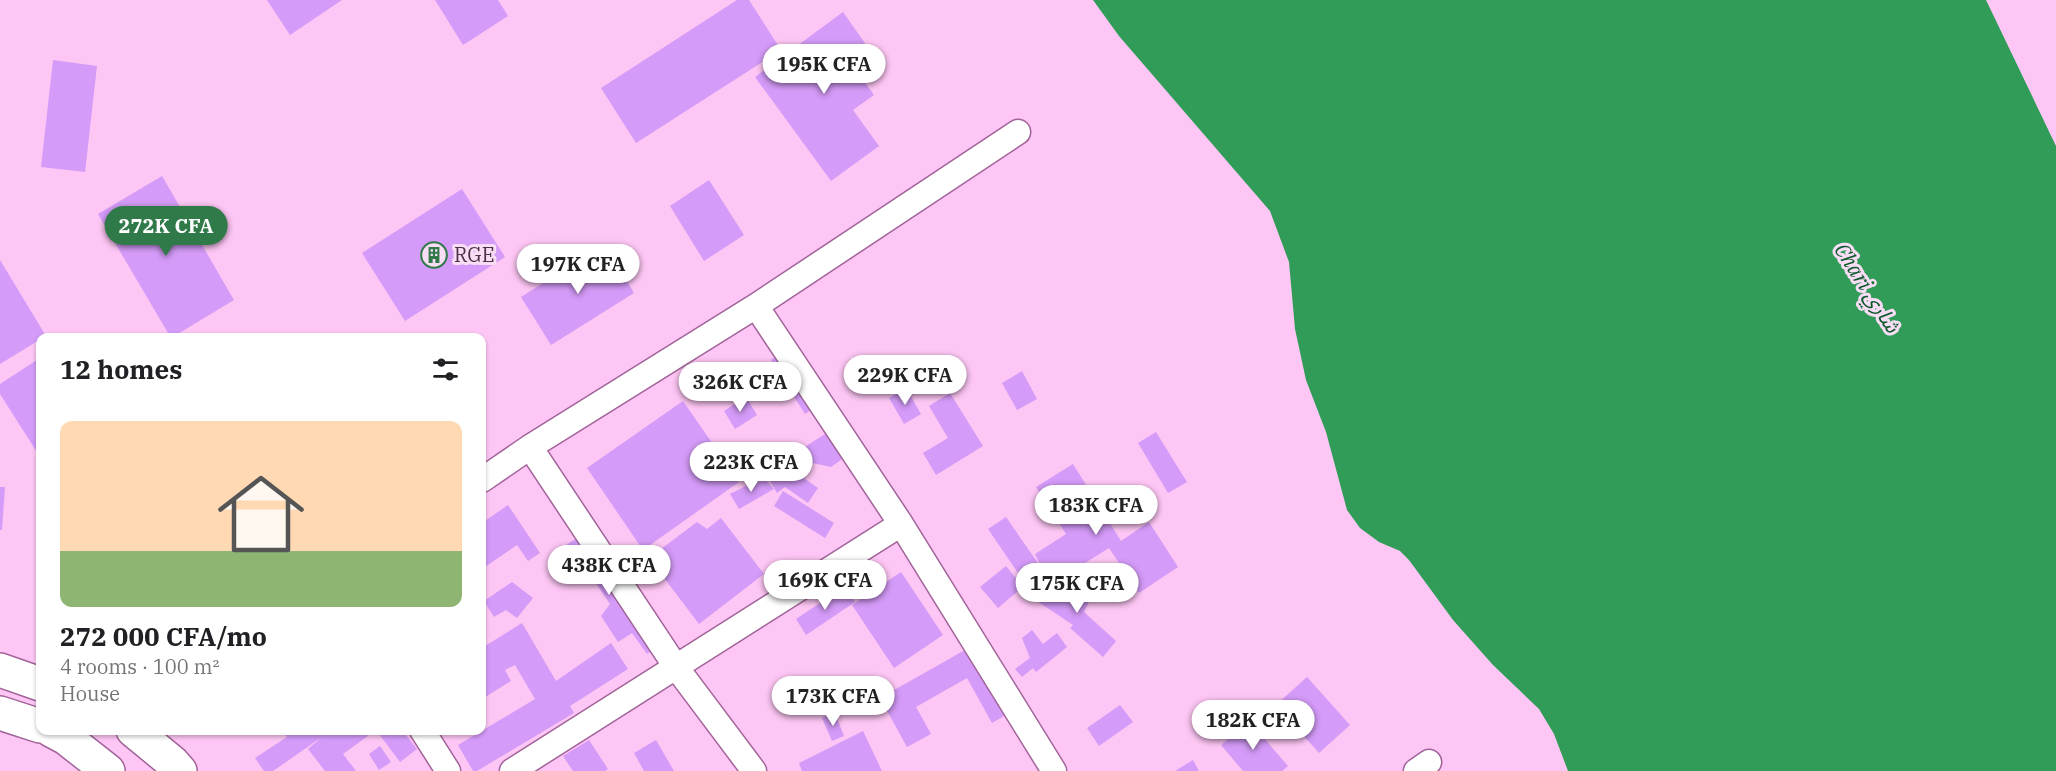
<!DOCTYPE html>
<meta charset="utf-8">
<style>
:root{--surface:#fff;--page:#f6f6f6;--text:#202124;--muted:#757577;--accent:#2f7a48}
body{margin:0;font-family:"IBM Plex Serif","Noto Sans Arabic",serif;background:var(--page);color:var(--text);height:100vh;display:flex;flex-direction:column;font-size:22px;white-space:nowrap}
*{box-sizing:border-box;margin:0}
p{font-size:20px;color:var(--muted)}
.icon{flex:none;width:33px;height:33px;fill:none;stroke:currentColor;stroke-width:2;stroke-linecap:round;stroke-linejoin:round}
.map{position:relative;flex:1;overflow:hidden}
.side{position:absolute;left:36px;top:333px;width:450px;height:402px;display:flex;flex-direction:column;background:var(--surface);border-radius:12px;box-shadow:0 2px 4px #0004}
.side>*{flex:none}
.price{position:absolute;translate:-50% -51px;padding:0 14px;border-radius:21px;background:#fff;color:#222;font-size:20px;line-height:39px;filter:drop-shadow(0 2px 3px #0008)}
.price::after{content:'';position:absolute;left:50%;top:36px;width:18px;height:14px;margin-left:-9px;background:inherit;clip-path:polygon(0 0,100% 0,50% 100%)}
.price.active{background:var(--accent);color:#fff}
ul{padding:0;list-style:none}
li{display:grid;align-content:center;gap:12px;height:318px;padding:0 24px}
li span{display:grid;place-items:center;height:186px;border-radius:12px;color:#555}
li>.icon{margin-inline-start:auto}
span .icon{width:108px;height:108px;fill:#fffc;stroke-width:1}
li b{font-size:26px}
h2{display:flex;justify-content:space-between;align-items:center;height:72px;padding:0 24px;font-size:26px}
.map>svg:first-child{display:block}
.water{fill:#309c58}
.building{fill:#d49bf8}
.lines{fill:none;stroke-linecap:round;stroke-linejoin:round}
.street-casing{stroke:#a16399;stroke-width:27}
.secondary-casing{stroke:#a16399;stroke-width:36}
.street{stroke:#fff;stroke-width:24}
.secondary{stroke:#fff;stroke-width:33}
.labels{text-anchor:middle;stroke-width:6;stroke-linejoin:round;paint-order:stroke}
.poi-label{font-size:20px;fill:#4b3048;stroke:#f9ddf4;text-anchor:start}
.water-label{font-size:21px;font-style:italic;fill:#0b592c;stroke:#f9ddf4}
</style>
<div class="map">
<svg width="2056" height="771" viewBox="0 0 2056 771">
<rect width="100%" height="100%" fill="#fdc6f4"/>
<!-- water -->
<path class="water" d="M1093,0h893l70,146v625h-488l-14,-37 -15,-25 -46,-44 -40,-45 -44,-60 -9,-9 -21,-9 -19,-14 -13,-18 -21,-78 -20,-52 -11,-51 -6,-67 -19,-51 -151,-175z"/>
<!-- building -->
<path class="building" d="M267,0h75l-52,35z
M435,0h63l10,16 -45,29z
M737,0h12l32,50 -145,93 -35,-55z
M843,12l26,37 -18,14 23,32 -21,15 26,36 -48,35 -76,-104z
M53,60l44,6 -12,106 -44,-5z
M162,176l72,124 -63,38 -73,-124z
M709,180l35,55 -40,26 -34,-55z
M462,189l43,68 -100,64 -43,-68z
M605,244l29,49 -83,52 -30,-48z
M0,260l46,76 -46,28z
M782,352l35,54 -12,8 -34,-54z
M40,358v99l-40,-63v-10z
M1022,371l15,28 -20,11 -15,-27z
M906,388l15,26 -17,10 -15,-26z
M950,393l33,53 -47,29 -13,-22 25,-15 -19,-32z
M746,397l11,18 -22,14 -11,-18z
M683,401l56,81 -96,68 -56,-82z
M828,432l17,25 -14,10 -23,-5 -13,10 23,16 -10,15 -23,-16 -8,6 -12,-20z
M1156,432l31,50 -19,11 -30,-50z
M1073,464l48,77 28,-19 29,45 -39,26 -30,-45 -59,37 -15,-31 31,-20 -30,-47z
M763,477l11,12 -35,20 -9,-15z
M0,487h5l-3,43h-2z
M783,491l51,32 -9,15 -51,-32z
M508,505l32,48 -12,8 -11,-16 -32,22 -3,-5v-39z
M1006,517l34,49 -18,13 -34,-50z
M721,518l43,56 -65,50 -50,-66 48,-36 10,7z
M581,535l76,112 -10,7 -15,-21 -14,9 -17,-26 9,-12 -31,-46 -10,7 -10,-15z
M1006,566l17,21 -25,21 -18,-21z
M901,572l42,63 -49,33 -42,-63z
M1080,578l16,10 -12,24 32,29 -13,16 -33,-29 3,-3 -39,-26 11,-16 23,13z
M512,582l21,16 -16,20 -11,-8 -12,7 -10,-16z
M844,587l11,15 -49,33 -10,-16z
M522,623l34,58 55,-38 17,26 -58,37 4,7 -97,58h-4l-15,-26 77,-46 -20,-34 -10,5 6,11 -29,18v-51z
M1032,630l11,14 14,-11 10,14 -31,25 -3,-4 -11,9 -7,-8 15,-11 -8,-20z
M972,646l37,67 -17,10 -25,-45 -51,29 15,27 -24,13 -27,-49z
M1307,677l43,48 -31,28 -43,-48z
M1120,705l13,17 -34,24 -12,-18z
M835,713l9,23 -12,5 -10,-23z
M1249,721l39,45 -6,5h-39l-22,-26z
M282,730h42l2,4 5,-4h39l2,3 -29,21 13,17h-31l-17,-22 14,-12 -49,34h-9l-9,-13 32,-21z
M376,730h26l15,19 -17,13z
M863,731l19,40h-80l-3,-8z
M589,740l19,29 -3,2h-32l-10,-15z
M656,740l18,31h-30l-10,-18z
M380,746l11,16 -12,8 -10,-16z
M1193,760l6,11h-24z"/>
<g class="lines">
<!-- street casing -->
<g class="street-casing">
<path id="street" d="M756,306l145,218 153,247
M530,447l146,220 78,104
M482,480l48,-33 226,-141 262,-174
M422,730l26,41
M512,771l389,-247
M1416,771l13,-9"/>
</g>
<!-- secondary casing -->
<g class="secondary-casing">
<path id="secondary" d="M0,670l40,14
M0,713l40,13
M51,730l15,8 42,33
M133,730l40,33 7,8"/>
</g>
<!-- street -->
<use href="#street" class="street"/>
<!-- secondary -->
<use href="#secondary" class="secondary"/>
</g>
<!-- icons -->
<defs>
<g id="building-ring" transform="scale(1.35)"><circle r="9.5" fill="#f9ddf4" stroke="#2f7a48" stroke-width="1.5"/><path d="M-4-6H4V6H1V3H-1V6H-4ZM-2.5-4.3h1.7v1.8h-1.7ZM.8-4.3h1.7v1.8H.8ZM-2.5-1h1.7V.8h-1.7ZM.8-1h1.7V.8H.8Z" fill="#2f7a48"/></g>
</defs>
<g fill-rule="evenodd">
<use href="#building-ring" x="434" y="255"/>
</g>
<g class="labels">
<!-- poi labels -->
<g class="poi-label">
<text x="454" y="262">RGE</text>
</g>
<!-- water labels -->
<g class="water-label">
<text transform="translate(1867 288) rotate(57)" y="7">Chari شاري</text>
</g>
</g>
</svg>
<b class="price" style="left:824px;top:95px">195K CFA</b>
<b class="price active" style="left:166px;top:257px">272K CFA</b>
<b class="price" style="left:578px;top:295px">197K CFA</b>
<b class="price" style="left:905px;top:406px">229K CFA</b>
<b class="price" style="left:740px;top:413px">326K CFA</b>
<b class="price" style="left:751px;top:493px">223K CFA</b>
<b class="price" style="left:1096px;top:536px">183K CFA</b>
<b class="price" style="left:609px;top:596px">438K CFA</b>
<b class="price" style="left:825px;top:611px">169K CFA</b>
<b class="price" style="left:1077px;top:614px">175K CFA</b>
<b class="price" style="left:833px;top:727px">173K CFA</b>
<b class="price" style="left:1253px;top:751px">182K CFA</b>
<section class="side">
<h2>12 homes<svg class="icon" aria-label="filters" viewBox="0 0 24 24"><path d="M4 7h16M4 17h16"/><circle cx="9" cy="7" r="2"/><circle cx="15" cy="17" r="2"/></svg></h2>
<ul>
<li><span style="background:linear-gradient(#ffd9b3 70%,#8fb573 0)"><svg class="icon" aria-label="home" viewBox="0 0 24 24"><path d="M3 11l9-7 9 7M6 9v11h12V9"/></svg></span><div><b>272 000 CFA/mo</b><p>4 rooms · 100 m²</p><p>House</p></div></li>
</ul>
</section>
</div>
